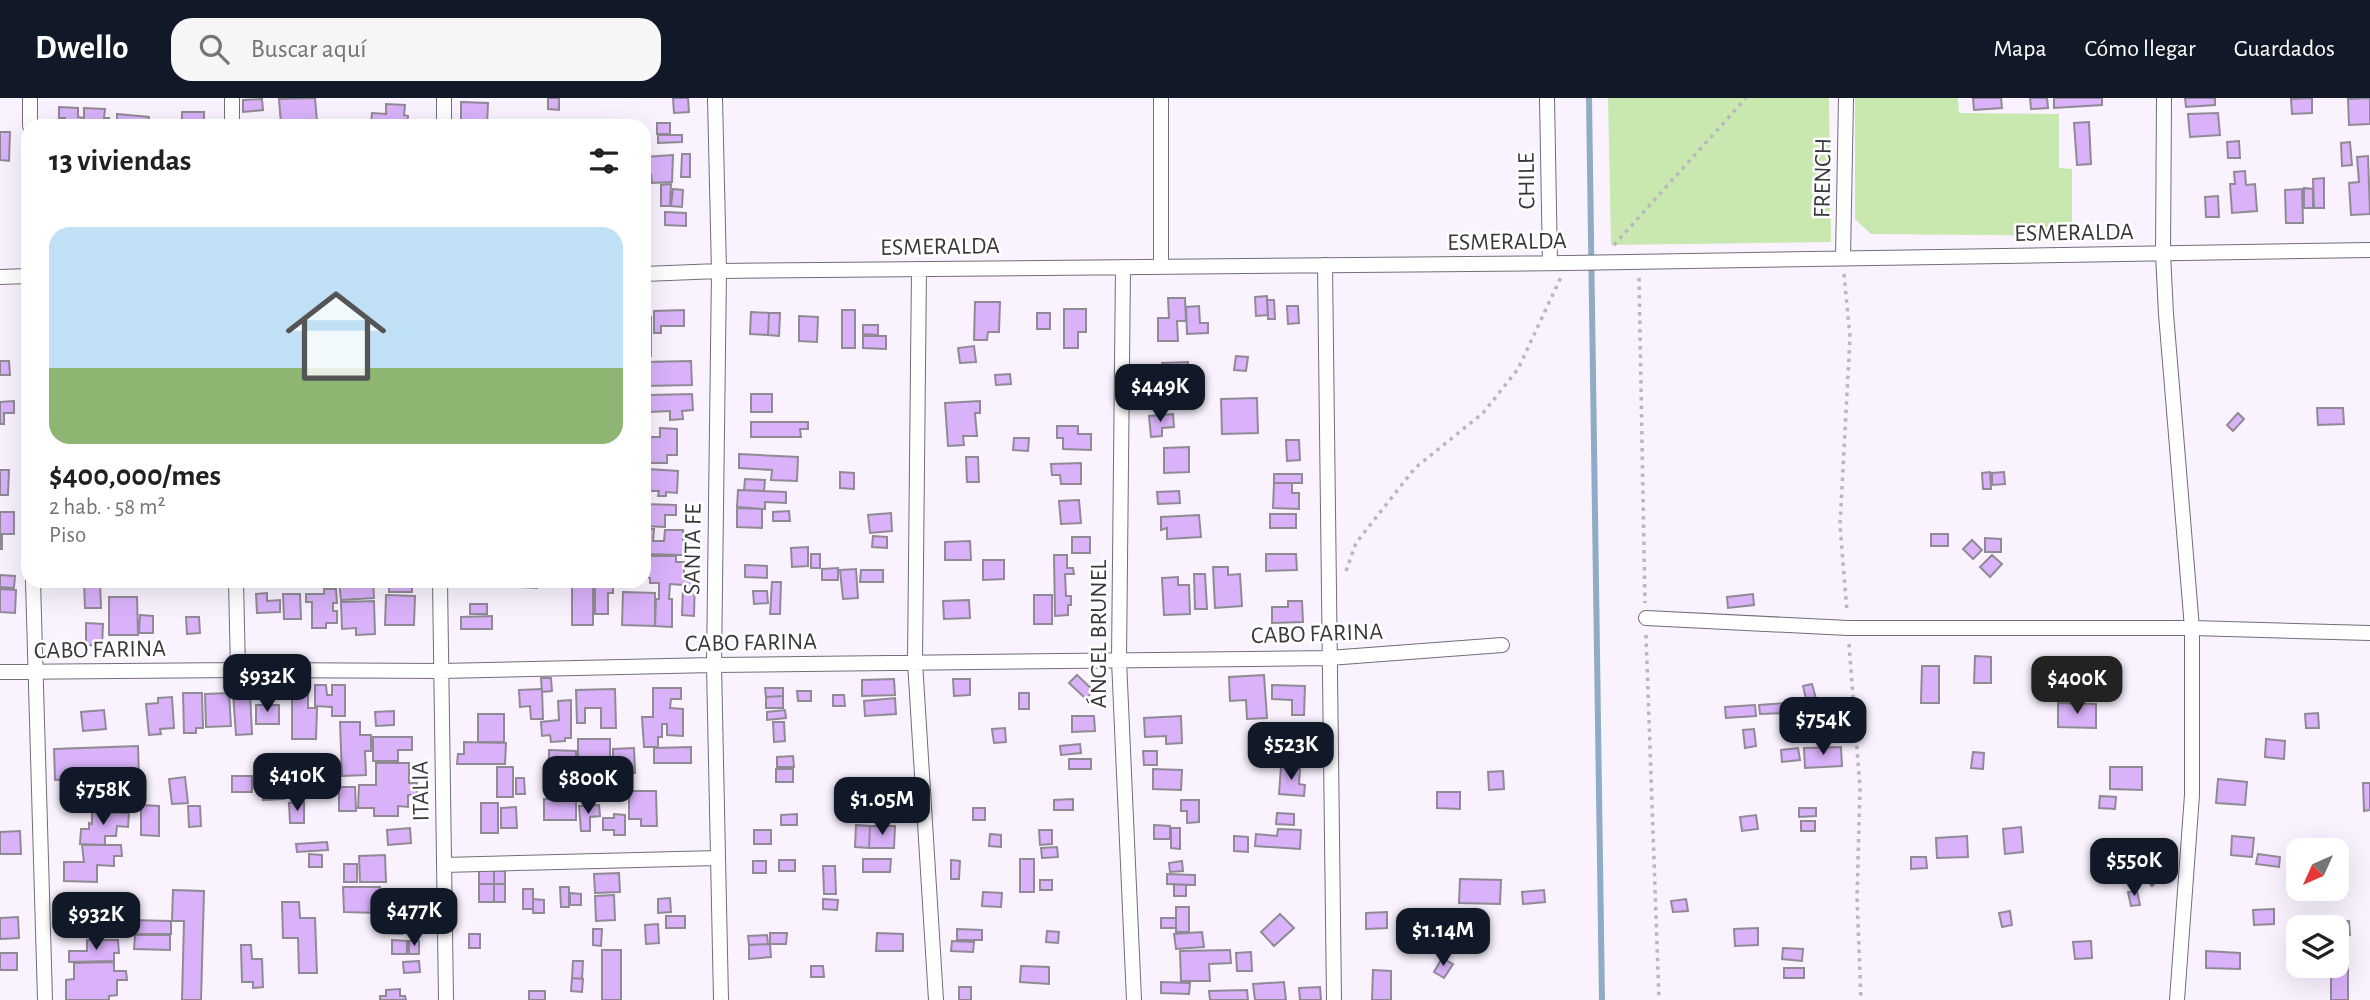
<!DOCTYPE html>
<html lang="es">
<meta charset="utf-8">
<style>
:root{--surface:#fff;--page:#f6f6f6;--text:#202124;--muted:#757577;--line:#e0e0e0;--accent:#111827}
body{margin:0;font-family:"Alegreya Sans",sans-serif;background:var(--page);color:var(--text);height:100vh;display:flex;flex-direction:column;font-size:26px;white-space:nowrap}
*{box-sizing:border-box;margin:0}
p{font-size:23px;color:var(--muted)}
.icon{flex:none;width:38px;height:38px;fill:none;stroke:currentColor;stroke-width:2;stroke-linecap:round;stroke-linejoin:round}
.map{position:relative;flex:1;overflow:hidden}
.drawer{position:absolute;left:21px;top:21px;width:630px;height:469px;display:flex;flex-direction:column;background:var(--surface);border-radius:21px;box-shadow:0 7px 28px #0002}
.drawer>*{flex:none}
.needle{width:46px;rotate:225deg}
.buttons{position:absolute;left:2286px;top:740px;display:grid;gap:14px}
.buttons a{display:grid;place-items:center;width:63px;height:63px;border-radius:14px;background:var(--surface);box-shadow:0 7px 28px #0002;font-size:35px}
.price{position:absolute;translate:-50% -60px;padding:0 16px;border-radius:14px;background:var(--accent);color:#fff;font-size:23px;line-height:46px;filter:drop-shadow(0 2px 4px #0008)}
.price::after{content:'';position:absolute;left:50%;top:42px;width:21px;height:16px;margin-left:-10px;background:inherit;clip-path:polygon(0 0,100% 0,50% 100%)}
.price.active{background:#222;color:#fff}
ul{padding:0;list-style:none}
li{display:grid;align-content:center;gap:14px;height:371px;padding:0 28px}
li+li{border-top:2px solid var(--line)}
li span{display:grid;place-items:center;height:217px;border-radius:21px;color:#555}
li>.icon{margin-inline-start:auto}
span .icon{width:126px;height:126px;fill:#fffc;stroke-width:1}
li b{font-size:30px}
h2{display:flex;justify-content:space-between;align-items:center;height:84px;padding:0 28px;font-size:30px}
header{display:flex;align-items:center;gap:42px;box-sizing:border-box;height:98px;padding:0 35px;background:var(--accent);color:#fff}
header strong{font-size:33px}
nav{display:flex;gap:38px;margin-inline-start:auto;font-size:24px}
.search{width:490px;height:63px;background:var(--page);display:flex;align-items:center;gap:18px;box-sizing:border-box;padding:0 24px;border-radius:21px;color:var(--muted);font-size:26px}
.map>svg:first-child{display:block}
.green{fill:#c8e8b0}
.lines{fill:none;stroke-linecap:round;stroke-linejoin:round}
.stream{stroke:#8facc4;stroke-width:6}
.building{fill:#d9b2f9;stroke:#908a95;stroke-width:2}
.street-casing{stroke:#736d78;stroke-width:16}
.path{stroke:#bab5be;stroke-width:3.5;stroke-dasharray:3.5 5;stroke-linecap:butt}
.street{stroke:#fff;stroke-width:14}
.labels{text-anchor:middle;stroke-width:5;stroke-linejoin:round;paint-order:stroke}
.street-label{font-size:24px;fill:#3a383c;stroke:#fff}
</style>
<header>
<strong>Dwello</strong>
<div class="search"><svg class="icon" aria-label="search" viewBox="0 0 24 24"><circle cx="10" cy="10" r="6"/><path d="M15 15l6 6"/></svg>Buscar aquí</div>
<nav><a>Mapa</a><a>Cómo llegar</a><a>Guardados</a></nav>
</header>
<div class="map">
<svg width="2370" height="902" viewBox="0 0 2370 902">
<rect width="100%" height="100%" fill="#faf3ff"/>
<!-- green -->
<path class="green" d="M1608,0h221l2,144 -220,3z
M1855,0h103l1,15 100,1v54l13,1v67l-201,-2 -16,-15z"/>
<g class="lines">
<!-- stream -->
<path class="stream" d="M1589,0l13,902"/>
</g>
<!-- building -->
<path class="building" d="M315,0l2,23 -36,3 -2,-25z
M548,0h11v12l-11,-1z
M673,0h15l1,14 -15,1z
M1973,0h28l1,10 -28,2z
M2030,0h17l1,10 -17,1z
M2054,0h48v7l-48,3z
M2185,0h30v7l-29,2z
M2312,0v15l-20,1 -1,-15z
M2370,0v26l-21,1 -1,-26z
M262,1l1,11 -20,2v-12z
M461,4l27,1 -1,22 -26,-1z
M386,6l19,1 -1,10 4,1 -1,10 -36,-2 1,-11 14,1z
M59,9l19,1v9l6,1v-10l21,1 -1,9h5l-1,8h-44l1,-8h-6z
M182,14h22v11h-22z
M2218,15l2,22 -30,2 -2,-23z
M117,16l32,3 -1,9h-31z
M2089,24l2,42 -14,1 -3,-42z
M657,25h13v11h-13z
M0,34h10l-1,29 -9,-1z
M658,37h24v7l-24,1z
M2239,43l1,17h-12l-1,-16z
M2350,44l2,23 -10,1 -1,-23z
M682,56h8v23h-9z
M673,57l-1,27 -20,1 -1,-9 -7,1v-18z
M2368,58l2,58 -19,1 -2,-32 10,-1 -2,-25z
M2245,73l1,14 9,-1 2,27 -25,2 -2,-29h5l-1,-12z
M2324,80v30h-10l-1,-29z
M671,86l-1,22h-9v-21z
M2304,90l9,1v19h-9z
M673,91l10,1 -1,17 -11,-1z
M2302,91l1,34h-17l-1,-33z
M2218,98l1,21h-13l-1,-20z
M665,114l21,1v13l-21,-1z
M1267,198l1,19 -12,1 -1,-19z
M1168,200h17l1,23h-9l1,20h-20v-23h11z
M1267,202h7l1,19h-7z
M975,204h25l-1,30h-11l-1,8h-13z
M1199,208l1,17h8v10l-21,1 -1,-27z
M1287,208h11l1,17 -11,1z
M1064,211h22v23h-8v16h-14z
M684,212v16h-23v7h-7v-22z
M842,212h13v38h-13z
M751,214l18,1 -1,22 -18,-1z
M769,215h11l-1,23 -11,-1z
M1037,215h13v16h-13z
M799,218l19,1 -1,25 -18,-1z
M644,219h7v39h-7z
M863,227h15v10l-15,-1z
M863,238h23v13l-23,-1z
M974,248l2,16 -16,1 -2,-15z
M1236,258l12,1 -2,14 -12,-1z
M0,263h9l1,14h-10z
M691,263l1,24 -48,1v-24z
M1188,264v12l-25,2 -1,-13z
M1010,276l1,10 -15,1 -1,-10z
M1148,283h14v11h-13z
M692,296l1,16 -11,1 1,8 -13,1v-9l-20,1v-17z
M751,296h21v18h-21z
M1257,300l1,35 -36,1 -1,-35z
M14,303v12h-10v11h-4v-22z
M980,303v12h-5l2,23h-14l1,9 -16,1 -3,-43z
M2317,310h26l1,16 -26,1z
M2238,315l6,6 -11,12 -6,-6z
M1173,316l1,13 -12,1v8l-11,1 -2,-21z
M751,324h57v7h-8l1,8h-50z
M1057,328h21v8h13v16l-28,-1v-11h-6z
M660,330l17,1v26h-10v8h-23v-26h16z
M1014,340h15l-1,13 -15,-1z
M1286,342h13l1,20 -13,1z
M1189,349v25l-25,1v-25z
M739,356l59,3 -1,24 -26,-1 1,-10 -33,-2z
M966,359h12l1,25h-12z
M1081,365v21h-20l-1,-9h-8l-1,-11z
M648,371l30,2 -1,22 -11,-1v4h-8l1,-5h-13z
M0,372h9l-1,25h-8z
M840,374l14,1v16l-14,-1z
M1990,374l1,17h-8l-1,-16z
M2004,374l1,12 -13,1v-12z
M1274,376h28v9h-28z
M745,381l20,1 -1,11 -20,-1z
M1274,385h18v10h7v16l-26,-1z
M738,392l48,2v11l-21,-1v7l-28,-2z
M1179,393l1,12 -22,1 -1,-12z
M1079,402l2,23 -20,1 -2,-23z
M644,406l32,1v10h-11v12l-21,-1z
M737,410l25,1v19l-25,-1z
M789,413l1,10h-17v-9z
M0,414h14v22h-12v15h-2z
M891,415l1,18 -22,2 -2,-18z
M1270,416h26v14h-26z
M1199,417l2,22 -34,2v-11l-6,2v-13z
M644,431h10l-1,12h11l1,-11h18v25l-39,-1z
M1931,436h17v12h-17z
M873,438l14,1v11l-15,-1z
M1072,439h18v16h-18z
M1985,440l16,1v13h-16z
M1972,442l10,10 -9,9 -10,-10z
M970,443l1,19h-26v-18z
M808,449v19l-16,1 -1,-19z
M811,456h9v14h-9z
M1266,456h30l1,16 -31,1z
M1054,457h13v13h6l1,6h-9l1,22h5v9h-3v10l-13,1z
M1992,457l10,9 -12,13 -10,-10z
M644,458h32v6h8v14h11l-1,40 -12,-1 1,-30 -13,-1 -1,15h3v28l-17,-1 1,-27h3v-16h-9v-5l-6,-1z
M983,462h21v19l-21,1z
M745,467l22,1v12l-22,-1z
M1213,469h15v8l12,-1 2,32 -27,2z
M838,470v12h-16v-11z
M856,471l2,29 -15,1 -3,-29z
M861,472h22v12h-23z
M1194,476h11l2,35h-12z
M0,477l15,1 -1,12 -14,-1z
M1178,479v8h11l1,29 -26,1 -2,-37z
M339,483h34l1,17 -33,2z
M389,483h23v11h-23z
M520,483h44v3l-27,-1v5l-17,-1z
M84,484h16l1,26h-16z
M593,484v43h-21v-42z
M772,484h9l-1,32h-10z
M595,486h18v9h-5v21h-13z
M0,491l16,1 -1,23 -15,-1z
M324,491h12l1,14h-4v8h4v12h-11v5h-14v-26h-6v-8h18z
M753,493h14l1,12 -14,1z
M623,494l32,1v33l-33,-1z
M267,495v8l13,-1v12l-23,1 -1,-19z
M283,496h17l1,25h-17z
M1753,496l1,11 -26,3 -1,-11z
M386,497l29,1 -1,29h-29z
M1034,497h18v29h-18z
M109,499h28l1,38h-29z
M969,502l1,18 -26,1 -1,-18z
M374,503l1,33 -19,1v-7l-14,1 -1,-27z
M1288,503h14l1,21 -31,1v-16h16z
M470,506h17v10h-17z
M140,517l13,1v17h-14z
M492,518v13h-31v-12z
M186,519h13l1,16 -13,1z
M86,525l17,1 -1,22 -16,-1z
M1975,558l16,1v26h-17z
M1922,568h17v37h-18z
M1077,577l16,15 -7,9 -17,-16z
M1264,577l3,43 -20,1 -1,-19 -16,1 -1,-24z
M541,580h10l1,13 -10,1z
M894,581l1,16 -33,1v-16z
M953,581h17v16l-16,1z
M1812,586l6,22 -10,2 -5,-22z
M315,587h11l1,10h5v-10h13v31h-13v-9l-17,-1z
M1272,587l33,1 -1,29h-12v-15l-20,-1z
M653,590h28v11h-10l-1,9 13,1v27l-16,-1v-11h-5v13h-4v10h-14l-2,-30h11z
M765,590h18v8l-17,1z
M542,591l1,30h-12l-1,-13 -10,1 -1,-17z
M615,591l1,39h-15v-20h-16v15h-8l-1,-33z
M797,593h14v10h-13z
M250,594l2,42 -16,1 -3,-42z
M183,595h19l1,35h-7v5h-12z
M229,595l2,33 -25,1 -1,-33z
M292,595h16v15h9l-1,31h-24z
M1019,595h10v16h-10z
M833,597h11l1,11h-12z
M783,598v12h-17v-11z
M172,599l2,31 -14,1 1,5 -12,1 -3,-31 12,-1v-5z
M895,600l1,16 -31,2 -1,-15z
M571,602v38h-6v3l-14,1 -1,-7 -8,1 -1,-14 18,-2 -1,-19z
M1785,605v10l-25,1 -1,-9z
M2058,605l38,1v24l-38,-1z
M256,607h23v19h-23z
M1755,607l1,11 -30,2 -1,-11z
M104,612l2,19 -23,2 -2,-19z
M785,612l1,8 -19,2v-8z
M394,613v14l-18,1 -1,-14z
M2318,615l1,15h-13l-1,-14z
M478,616h26v28h-26z
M1072,618h22l1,15 -23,1z
M1181,618l1,27 -16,1v-8l-21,1 -1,-19z
M340,624h20v13h11v16h-6l1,24 -24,1z
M773,624h11l1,19 -11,1z
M1005,630l1,14 -12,1 -2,-14z
M1754,631l2,17 -11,2 -2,-18z
M373,639h39v13h-14v11h-25z
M578,641h32v25h-32z
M2266,641l19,2 -1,18 -19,-2z
M464,644l42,1 -1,21h-48l1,-10h6z
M1080,646l1,9 -20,2 -1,-9z
M138,648l1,31 -84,3 -1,-31z
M691,649v16h-37v-15z
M1841,649l1,19 -37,2 -1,-20z
M634,650l1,25 -22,1v-25z
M1798,650l2,12 -18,2 -1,-12z
M549,652l27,1v20h-14v-8h-13z
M1143,653h14v14h-13z
M1973,654l11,1 -1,16 -12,-1z
M793,658l1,11h-17v-10z
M281,659l3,42 -21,1 -3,-42z
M315,659l17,1 -1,11 -17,-1z
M1069,661h22v10h-22z
M376,665h33v20h8v12h-9v12l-10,-1v10h-24v-8h-16l1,-23h17z
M497,669h16v30h-16z
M1281,669l19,1 -1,16 6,1 -1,11 -25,-2z
M2110,669h32v23l-32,-1z
M776,671h17v13h-17z
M1153,671l29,1 -1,20 -28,-1z
M1503,673l1,18 -15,1 -1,-18z
M232,678h20v16h-20z
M185,679l3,26 -16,1 -3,-25z
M516,680h8l1,16h-9z
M114,681v9h-10l1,14h-29v-22z
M2218,681l29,3 -2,23 -29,-2z
M2363,685h7v27l-6,1z
M561,688h15v34h-32v-21h17z
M339,689h16l1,24h-17z
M629,693h27l1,35h-16v-7h-12z
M1437,694h23v17l-23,-1z
M2100,698l16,1 -1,12 -16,-1z
M1073,701v11h-19v-10z
M1181,702h18v22l-12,1v-12h-6z
M304,704v21h-14l-1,-20z
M481,705h17v30h-17z
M141,707l18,1v30l-18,-1z
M599,707l1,11 -10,1v14h-9l-2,-25z
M188,708h12l1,20 -12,1z
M516,709l1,21h-16v-20z
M973,710h12v12h-12z
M1799,710h17v8l-17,1z
M92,714l37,1 -1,14 -11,-1 -1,10h-11v9l-25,-1 1,-15h8v-6l3,1z
M1277,715l17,1v11l-18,-1z
M614,716l11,1v20h-11v-5h-11v-12h11z
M797,716v11h-16v-10z
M1756,717l2,14 -16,2 -2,-14z
M1801,723h14v10h-14z
M856,727l14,1 -1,22 -14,-1z
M1154,727l16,1v13h-16z
M870,728h25l-1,22h-25z
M2021,729l2,25 -18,2 -2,-25z
M410,730l1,15 -23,2 -1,-15z
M1171,730h9v21l-9,-1z
M1278,731l23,1 -1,19 -45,-3 1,-12 21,2z
M754,732h17v14h-17z
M1039,732h13v14l-12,1z
M20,733l1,23h-21v-22z
M990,736l11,1v12l-12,-1z
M1234,738l14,1v15l-14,-1z
M1967,738l1,21 -31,1 -1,-20z
M2232,738l22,2 -2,19 -21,-2z
M327,744l1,8 -31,2 -1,-8z
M82,747h39l1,11h-8v10l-17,-1v17l-33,-1v-19h20z
M1057,749l1,10 -16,1 -1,-10z
M2154,750l18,20 -20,18 -18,-19z
M309,756l13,1v12h-13z
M2258,756l22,3 -1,10 -23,-3z
M385,757l1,27h-26l-1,-26z
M1911,759h15l1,11 -16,1z
M863,761h28l-1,13h-27z
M1020,761h14v33h-14z
M779,762h16v11h-16z
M951,762l9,1 -1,18h-8z
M753,763h13v12h-13z
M1182,763l1,10 -13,1 -1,-9z
M344,766h13v18h-13z
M823,768h12l1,28h-12z
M479,772h15v14h-15z
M494,772l11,1v13h-11z
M619,775l1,19 -25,1 -1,-19z
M1167,776l28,1v10l-28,-1z
M1460,781l41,1 -1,24 -41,-1z
M1040,782h12v10h-12z
M479,786h15v18h-15z
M494,786h11v18h-11z
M1174,786l12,1v11h-12z
M343,789h37v26l-36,-1z
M560,789h9v20h-8z
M523,791h10v20h-10z
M173,792l31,1 -3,109h-19l2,-79h-12z
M1544,792l1,12 -22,2 -1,-12z
M2137,793l3,14 -9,1 -3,-14z
M983,794l19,1 -1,14 -19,-1z
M570,795l11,1v11h-11z
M614,797l1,25 -19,1 -1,-25z
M670,800l1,14 -13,1v-14z
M533,801l11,1v13h-11z
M823,801l15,1 -1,10 -14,-1z
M1686,801l2,12 -15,1 -2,-11z
M282,804h17l1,16h15l2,55h-18l-1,-35h-15z
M1176,809h13v25h-13z
M2274,811v15l-20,1 -1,-15z
M2010,813l2,14 -10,2 -3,-14z
M1387,814v16l-21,1v-16z
M1280,816l14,14 -20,18 -13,-14z
M666,818h19v12h-19z
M18,819l1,21 -19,1v-21z
M1161,820h15v10h-15z
M128,822l43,1v13h-43z
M2349,823l1,14 -14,1v-8h-3l-1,-6z
M391,824h11v12l-19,-1v-6h8z
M658,826l1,19 -13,1 -1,-19z
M1758,830v17l-23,1 -1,-17z
M593,831h9l-1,17 -8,-1z
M957,831l25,1v10h-25z
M1047,833l12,1 -1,11 -12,-1z
M1202,834l2,15 -28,2 -2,-15z
M770,835h17l-1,11h-16z
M877,835l26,1v17h-27z
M469,836h11v14h-11z
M135,837h35v15l-36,-1z
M767,837l1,9 -19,1 -1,-9z
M87,842h31l1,13h-5v8l-45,1v-11h18z
M392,842l15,1v13h-15z
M409,843h10v13h-10z
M952,843l22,1 -1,10 -22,-1z
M2091,843l1,17 -17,1 -2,-17z
M768,846h2l1,13 -22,2v-14z
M241,847h10l1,14h10l1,28 -10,1v-6h-11z
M1783,850l20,1 -1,12 -20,-2z
M602,852h19v50h-19z
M1230,852l1,13 -22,1 1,17h-29l-1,-30z
M2206,853l34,2v16l-34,-1z
M1251,854l1,19h-15l-1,-18z
M0,855h17v17h-17z
M1442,860l11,6 -9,14 -10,-6z
M2336,862h12v40h-17v-34h5z
M419,863l1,11 -16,1 -1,-11z
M573,863h10l-1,18 -10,-1z
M114,864v9h12l1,9h-10v15l-8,1v4h-43v-20l8,-1v-16z
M811,868h12l1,11h-13z
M1021,868l28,1v17l-29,-2z
M1784,870h20v10h-20z
M1373,872l18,1v29h-19z
M572,880l11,1 -1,13 -11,-1z
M1161,884l29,1 -1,11 -28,-1z
M1284,884l2,18h-31l-2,-16z
M959,889h12v13h-12z
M1320,889l1,13h-21l-1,-12z
M400,891v7h5l1,4h-26v-4h6v-6z
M1247,892l1,10h-38l-1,-9z
M529,893h16v9h-16z"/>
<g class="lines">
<!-- street casing -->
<g class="street-casing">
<path id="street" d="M30,0v28
M444,0v28
M715,0l4,173 -5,394 7,335
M1547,0l3,165
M2164,0l-1,156 3,60 26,314v167l-15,205
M232,28v-28
M1843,160l3,-160
M1325,167l9,735
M1123,169l-4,393 15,340
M1161,169v-169
M919,171l-4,393 21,338
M644,176l75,-3 849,-8 802,-13
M0,179l28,-1
M33,483l12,419
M236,483l2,89
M440,483l6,419
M1646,520l202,10h344l178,5
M0,574l238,-2 203,1 273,-6 615,-7 173,-13
M444,767l273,-7"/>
</g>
<!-- path -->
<path class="path" d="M1614,147l132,-147
M1844,176l6,63 -10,188 7,87
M1639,180l6,325
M1346,473l10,-28 59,-75 68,-55 35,-44 43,-92
M1646,537l13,365
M1849,546l11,144 -3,109 4,103"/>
<!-- street -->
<use href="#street" class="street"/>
</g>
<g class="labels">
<!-- street labels -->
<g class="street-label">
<text transform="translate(1822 80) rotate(-89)" y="8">FRENCH</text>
<text transform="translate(1526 83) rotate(-91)" y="8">CHILE</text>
<text transform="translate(2074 134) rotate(-1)" y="8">ESMERALDA</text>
<text transform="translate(1507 143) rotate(-1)" y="8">ESMERALDA</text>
<text transform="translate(940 148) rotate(-1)" y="8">ESMERALDA</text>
<text transform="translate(692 451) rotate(-89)" y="8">SANTA FE</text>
<text transform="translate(1317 535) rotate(-2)" y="8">CABO FARINA</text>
<text transform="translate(1098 536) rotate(-90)" y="8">ÁNGEL BRUNEL</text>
<text transform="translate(751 544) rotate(-1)" y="8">CABO FARINA</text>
<text transform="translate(100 551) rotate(-1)" y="8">CABO FARINA</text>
<text transform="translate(420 693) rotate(-91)" y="8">ITALIA</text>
</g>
</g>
</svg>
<div class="buttons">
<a><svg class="needle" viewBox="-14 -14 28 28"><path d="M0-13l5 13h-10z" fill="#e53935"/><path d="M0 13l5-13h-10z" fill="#757577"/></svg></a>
<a><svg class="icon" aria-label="layers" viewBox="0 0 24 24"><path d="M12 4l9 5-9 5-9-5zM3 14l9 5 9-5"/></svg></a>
</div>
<b class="price" style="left:1160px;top:326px">$449K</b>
<b class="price" style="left:267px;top:616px">$932K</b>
<b class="price active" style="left:2077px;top:618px">$400K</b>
<b class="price" style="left:1823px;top:659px">$754K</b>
<b class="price" style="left:1291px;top:684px">$523K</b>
<b class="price" style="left:297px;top:715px">$410K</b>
<b class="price" style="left:588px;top:718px">$800K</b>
<b class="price" style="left:103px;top:729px">$758K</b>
<b class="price" style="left:882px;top:739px">$1.05M</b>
<b class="price" style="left:2134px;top:800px">$550K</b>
<b class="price" style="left:414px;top:850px">$477K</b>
<b class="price" style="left:96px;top:854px">$932K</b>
<b class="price" style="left:1443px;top:870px">$1.14M</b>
<section class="drawer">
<h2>13 viviendas<svg class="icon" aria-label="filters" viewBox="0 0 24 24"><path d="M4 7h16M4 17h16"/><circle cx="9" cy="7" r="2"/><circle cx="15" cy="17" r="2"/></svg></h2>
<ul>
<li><span style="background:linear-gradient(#bfe0f5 65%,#8fb573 0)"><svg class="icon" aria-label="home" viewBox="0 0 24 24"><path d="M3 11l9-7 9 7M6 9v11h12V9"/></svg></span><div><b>$400,000/mes</b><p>2 hab. · 58 m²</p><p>Piso</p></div></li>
</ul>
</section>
</div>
